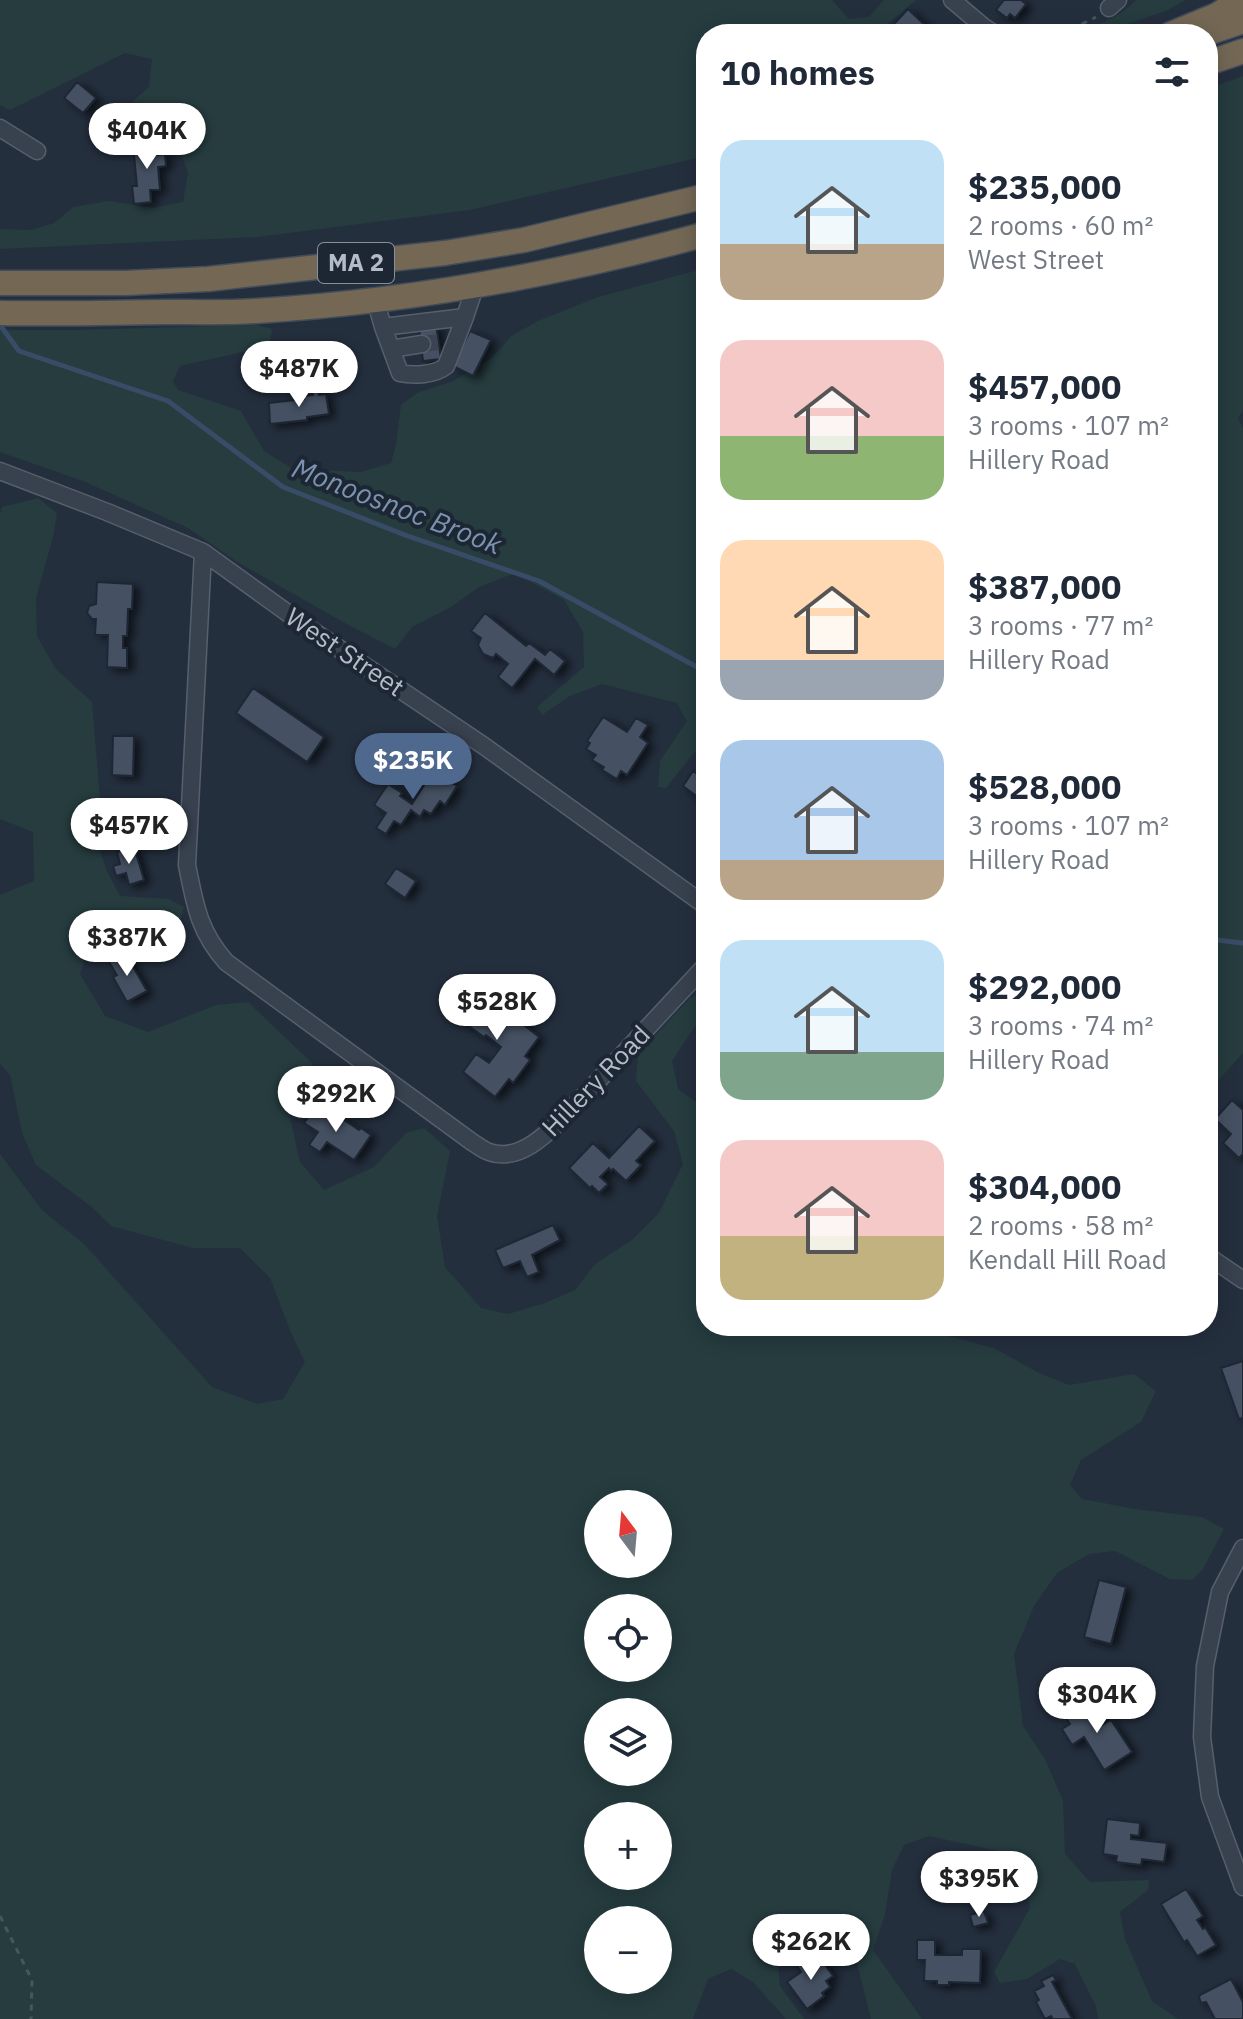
<!DOCTYPE html>
<meta charset="utf-8">
<style>
:root{--surface:#fff;--page:#f2f2f3;--text:#1f2937;--muted:#747a83;--accent:#4f688e}
body{margin:0;font-family:"IBM Plex Sans",sans-serif;background:var(--page);color:var(--text);height:100vh;display:flex;flex-direction:column;font-size:30px;white-space:nowrap}
*{box-sizing:border-box;margin:0}
p{font-size:26px;color:var(--muted)}
.icon{flex:none;width:44px;height:44px;fill:none;stroke:currentColor;stroke-width:2;stroke-linecap:round;stroke-linejoin:round}
.map{position:relative;flex:1;overflow:hidden}
.panel{position:absolute;left:696px;top:24px;width:522px;height:1312px;display:flex;flex-direction:column;background:var(--surface);border-radius:32px;box-shadow:0 4px 20px #0003}
.panel>*{flex:none}
.needle{width:52px;rotate:344deg}
.buttons{position:absolute;left:584px;top:1490px;display:grid;gap:16px}
.buttons a{display:grid;place-items:center;width:88px;height:88px;border-radius:50%;background:var(--surface);box-shadow:0 4px 20px #0003;font-size:40px}
.price{position:absolute;translate:-50% -68px;padding:0 18px;border-radius:28px;background:#fff;color:#222;font-size:26px;line-height:52px;filter:drop-shadow(0 2px 4px #0008)}
.price::after{content:'';position:absolute;left:50%;top:48px;width:24px;height:18px;margin-left:-12px;background:inherit;clip-path:polygon(0 0,100% 0,50% 100%)}
.price.selected{background:var(--accent);color:#fff}
ul{padding:0;list-style:none}
li{display:flex;align-items:center;gap:24px;height:200px;padding:0 24px}
li span{display:grid;place-items:center;flex:none;width:224px;height:160px;border-radius:24px;color:#555}
li>.icon{margin-inline-start:auto}
span .icon{width:96px;height:96px;fill:#fffc;stroke-width:1}
li b{font-size:34px}
h2{display:flex;justify-content:space-between;align-items:center;height:96px;padding:0 24px;font-size:34px}
.map>svg:first-child{display:block}
.green{fill:#263c3f;fill-rule:evenodd}
.lines{fill:none;stroke-linecap:round;stroke-linejoin:round}
.stream{stroke:#394c67;stroke-width:5}
.building{fill:#455162;stroke:#1f2835;stroke-width:2;filter:url(#shadow)}
.minor-tunnel{stroke:#3a4453;stroke-width:16;stroke-dasharray:16 8;stroke-linecap:butt}
.minor-casing{stroke:#565f6c;stroke-width:19}
.highway-casing{stroke:#434c59;stroke-width:27}
.path{stroke:#44595c;stroke-width:3;stroke-dasharray:6 6;stroke-linecap:butt}
.minor{stroke:#38414e;stroke-width:16}
.highway{stroke:#746855;stroke-width:24}
.labels{text-anchor:middle;stroke-width:8;stroke-linejoin:round;paint-order:stroke}
.shield{fill:#1d2633;stroke:#878f9c;stroke-width:2}
.shield-label{font-size:24px;font-weight:bold;fill:#b4bcc9}
.street-label{font-size:26px;fill:#b4bcc9;stroke:#1d2633}
.water-label{font-size:28px;font-style:italic;fill:#7c92b1;stroke:#1d2633}
</style>
<div class="map">
<svg width="1243" height="2019" viewBox="0 0 1243 2019">
<defs>
<filter id="shadow"><feDropShadow dx="6" dy="3.5" stdDeviation="4" flood-color="#0009"/></filter>
</defs>
<rect width="100%" height="100%" fill="#242f3e"/>
<!-- green -->
<path class="green" d="M0,0h832l17,19 20,-2 15,-17h32l-31,26v8h-179v122l-236,54 -213,27 -257,12v-20l31,1 23,-7 19,-16 35,-6 45,7 30,-6 5,-29 -13,-37 -46,-15 -9,-8 29,-26 3,-28 -27,-6 -115,57 -10,-5z
M1136,0h50l-20,11 -68,23h-29c25,-6 50,-16 67,-34z
M1243,76v335l-5,7 5,10v625l-35,39v-1003z
M706,268v475l-8,5 -32,40 -8,-1 2,-26 27,-40 -10,-18 -75,-19 -32,12 -28,19 -5,-8 47,-40 -1,-35 -19,-32 -49,-27 -36,14 -28,20 -39,20 -17,22 -54,-28 -102,-58 -51,-35 -105,-47 -83,-29v-122h75l182,-5 15,4 -2,14 -14,6 -76,17 -7,15 5,9 63,21 23,40 29,18 68,3 30,-9 5,-19 5,-39 16,-12 36,-12 39,-23 19,-22 27,-15 60,-24z
M38,498l19,15 -4,24 -17,61 1,38 18,32 37,34 8,97 -3,42 9,28 14,27 49,3 15,8 -4,15 -93,30 -7,22 25,42 43,16 68,-27 32,-3 64,61 -1,14 -24,27 13,58 24,28 50,-23 32,-34 18,-5 26,23 -13,65 8,51 36,41 27,6 37,-11 30,-13 20,-26 37,-24 27,-27 24,-49 -9,-33 -38,-50 2,-27 52,-56 16,-6v18l-34,51 6,28 28,20v217h225l5,7 58,15 45,25 30,12 65,-11 22,17 -15,31 -60,38 -11,25 12,14 53,10 67,8 22,12 -21,40 -11,11 -22,-1 -55,-28 -26,3 -32,19 -23,33 -20,48 9,72 22,33 18,42 2,53 25,28 59,-2 -1,10 -28,22 5,27 27,62 26,18h-80l-2,-13 -21,-42 -15,-5 -33,20 -27,4 -6,-11 36,-64 -6,-29 -17,-26 -78,-17 -25,9 -12,25 -7,44 -12,36 49,69h-51l-18,-72 -14,-20 -34,-6 -28,31 3,34 24,33h-18l-33,-37 -22,-13 -23,10 -15,40h-693v-865l42,56 43,35 127,142 45,17 26,-5 22,-37 -14,-29 -21,-55 -30,-30h-47l-82,-22 -18,-18 -57,-43 -14,-32 -12,-58 -10,-11v-169l34,-14 -1,-49 -33,-13v-305l2,-7zM658,1504v60h-60v-60zM658,1608v60h-60v-60zM658,1712v60h-60v-60zM658,1816v60h-60v-60zM658,1920v60h-60v-60z"/>
<g class="lines">
<!-- stream -->
<path class="stream" d="M0,325l19,26 149,50 115,86 122,48 134,46 167,91
M1208,939l35,4"/>
</g>
<!-- building -->
<path class="building" d="M1004,0h17l5,4 -11,14 -5,-4 -3,4 -11,-8z
M908,9l26,25h-29l-11,-10z
M77,82l19,16 -13,15 -19,-15z
M157,142l1,13 7,-1 1,12 -8,1 2,23h-10l1,12 -17,2 -2,-18h5l-4,-42z
M436,325l5,34 -18,2 -4,-34z
M470,331l21,9 -18,36 -20,-10z
M318,391l1,4 7,-1 3,20 -22,3v3l-37,4 -1,-21 35,-4v-3l9,-1 -1,-3z
M97,582l36,2 -1,25h-4l-1,27h-4v12h4v20l-20,-1 1,-32h-13l1,-16h-4l-5,-6 2,-7 7,-2z
M485,613l41,33 3,-3 16,12 5,-6 15,12 -11,14 -19,-16 -23,29 -14,-11 10,-13 -12,-10 -3,4 -10,-4 -5,-9 3,-7 -10,-7z
M253,688l71,49 -17,25 -71,-49z
M603,717l24,15 9,-14 12,7 -8,12 8,6 -21,32 -6,-4 -4,8 -15,-9 2,-3 -12,-7 4,-5 -10,-6 4,-6 -3,-2z
M113,736h21l-1,40 -21,-1z
M433,771l24,15 -12,19 -5,-4 -9,13 -7,-4 -4,7 -9,-7 -10,15 -7,-4 -8,13 -10,-6 10,-15 -12,-8 14,-21 14,9 -2,3 12,8z
M693,771l13,9v27l-9,-6 2,-3 -16,-12z
M134,847l10,33 -15,5 -3,-12 -10,3 -3,-10 7,-2 -3,-12z
M396,868l20,13 -11,17 -20,-14z
M125,953l22,38 -20,11 -14,-25 4,-2 -8,-13z
M477,989l4,3 2,-3 33,25 -2,3 25,20 -14,19 5,4 -17,23 -4,-4 -14,18 -32,-25 13,-18 13,9 12,-16 -15,-12 -2,2 -28,-20z
M1232,1100l11,10v44l-4,4 -16,-15 8,-9 -16,-15z
M315,1107l16,12 4,-5 24,16 2,-2 10,7 -17,25 -27,-18 -7,10 -11,-7 9,-13 -14,-9z
M639,1126l16,15 -19,20 5,4 -15,16 -13,-12 -2,2 -2,-3 -9,9 8,7 -9,9 -7,-7 -2,2 -21,-20 24,-25 16,15z
M553,1225l7,15 -28,15 7,17 -12,5 -7,-16 -17,7 -8,-18z
M1243,1361v59l-1,-2 -3,1 -18,-51z
M1099,1580l27,7 -15,57 -27,-7z
M1094,1700l11,18 -8,6 2,3 12,-7 21,32 -28,18 -20,-33 -12,8 -10,-16 8,-5 -4,-6z
M1107,1819l33,4 -1,13 -8,-1v4l36,4 -3,19 -22,-3 -1,6 -25,-3 1,-6 -14,-2z
M1186,1889l17,27 -6,4 6,9 2,-2 11,18 -19,11 -10,-16 -3,2 -23,-38z
M984,1911l4,12 -15,4 -3,-12z
M917,1940h18v15h27v-6h19l-1,34 -31,-1v3h-12v-4h-13l1,-21h-8z
M820,1958l13,18 -7,5 4,6 -8,6 2,3 -17,13 -20,-27 14,-10 -4,-6 9,-6 4,5z
M1053,1975l3,5 -4,2 20,37h-19l-2,-3 -6,3 -9,-17 3,-2 -5,-9 10,-5 -3,-5z
M1231,1979l12,23v17h-28l-9,-17 -5,1 -2,-6 1,-2z"/>
<g class="lines">
<!-- minor-tunnel -->
<path class="minor-tunnel" d="M422,344l17,-2"/>
<!-- minor casing -->
<g class="minor-casing">
<path id="minor" d="M952,0l32,27 11,7
M1109,8l9,-8
M0,128l37,23
M375,299l8,28 82,-10 11,-33
M383,327l17,46c13,3 35,2 46,-7l19,-49
M391,349l31,-5
M0,471l107,41 96,40 104,75 177,119 222,160
M203,552l-16,313c8,39 11,65 39,97l246,180c5,3 11,8 17,10 30,11 59,-19 78,-38l139,-149
M1208,1256l35,24
M1243,1548l-23,44 -15,74 -3,71 8,60 33,90"/>
</g>
<!-- highway casing -->
<g class="highway-casing">
<path id="highway" d="M1171,34l46,-19 24,-15
M1205,34l38,-13
M1208,63l35,-12
M0,283h126l82,-4 237,-26 79,-13 182,-44
M0,313c55,1 110,0 165,-1 30,0 61,1 91,-1 152,-9 304,-37 450,-77"/>
</g>
<!-- path -->
<path class="path" d="M1047,34l33,-9 16,-8
M0,1916l32,64 -1,39"/>
<!-- minor -->
<use href="#minor" class="minor"/>
<!-- highway -->
<use href="#highway" class="highway"/>
</g>
<g class="labels">
<!-- shield labels -->
<rect class="shield" x="318" y="243" width="76" height="40" rx="6"/>
<g class="shield-label">
<text x="356" y="271">MA 2</text>
</g>
<!-- street labels -->
<g class="street-label">
<text transform="translate(345 652) rotate(34)" y="9">West Street</text>
<text transform="translate(596 1081) rotate(-46)" y="9">Hillery Road</text>
</g>
<!-- water labels -->
<g class="water-label">
<text transform="translate(397 506) rotate(21)" y="10">Monoosnoc Brook</text>
</g>
</g>
</svg>
<div class="buttons">
<a><svg class="needle" viewBox="-14 -14 28 28"><path d="M0-13l5 13h-10z" fill="#e53935"/><path d="M0 13l5-13h-10z" fill="#747a83"/></svg></a>
<a><svg class="icon" aria-label="locate" viewBox="0 0 24 24"><circle cx="12" cy="12" r="6"/><path d="M12 2v4M12 18v4M2 12h4M18 12h4"/></svg></a>
<a><svg class="icon" aria-label="layers" viewBox="0 0 24 24"><path d="M12 4l9 5-9 5-9-5zM3 14l9 5 9-5"/></svg></a>
<a>+</a>
<a>−</a>
</div>
<b class="price" style="left:147px;top:171px">$404K</b>
<b class="price" style="left:299px;top:409px">$487K</b>
<b class="price selected" style="left:413px;top:801px">$235K</b>
<b class="price" style="left:129px;top:866px">$457K</b>
<b class="price" style="left:127px;top:978px">$387K</b>
<b class="price" style="left:497px;top:1042px">$528K</b>
<b class="price" style="left:336px;top:1134px">$292K</b>
<b class="price" style="left:1097px;top:1735px">$304K</b>
<b class="price" style="left:979px;top:1919px">$395K</b>
<b class="price" style="left:811px;top:1982px">$262K</b>
<section class="panel">
<h2>10 homes<svg class="icon" aria-label="filters" viewBox="0 0 24 24"><path d="M4 7h16M4 17h16"/><circle cx="9" cy="7" r="2"/><circle cx="15" cy="17" r="2"/></svg></h2>
<ul>
<li><span style="background:linear-gradient(#bfe0f5 65%,#b9a48a 0)"><svg class="icon" aria-label="home" viewBox="0 0 24 24"><path d="M3 11l9-7 9 7M6 9v11h12V9"/></svg></span><div><b>$235,000</b><p>2 rooms · 60 m²</p><p>West Street</p></div></li>
<li><span style="background:linear-gradient(#f6c9c9 60%,#8fb573 0)"><svg class="icon" aria-label="home" viewBox="0 0 24 24"><path d="M3 11l9-7 9 7M6 9v11h12V9"/></svg></span><div><b>$457,000</b><p>3 rooms · 107 m²</p><p>Hillery Road</p></div></li>
<li><span style="background:linear-gradient(#ffd9b3 75%,#9aa5b1 0)"><svg class="icon" aria-label="home" viewBox="0 0 24 24"><path d="M3 11l9-7 9 7M6 9v11h12V9"/></svg></span><div><b>$387,000</b><p>3 rooms · 77 m²</p><p>Hillery Road</p></div></li>
<li><span style="background:linear-gradient(#a9c7e8 75%,#b9a48a 0)"><svg class="icon" aria-label="home" viewBox="0 0 24 24"><path d="M3 11l9-7 9 7M6 9v11h12V9"/></svg></span><div><b>$528,000</b><p>3 rooms · 107 m²</p><p>Hillery Road</p></div></li>
<li><span style="background:linear-gradient(#bfe0f5 70%,#7fa58c 0)"><svg class="icon" aria-label="home" viewBox="0 0 24 24"><path d="M3 11l9-7 9 7M6 9v11h12V9"/></svg></span><div><b>$292,000</b><p>3 rooms · 74 m²</p><p>Hillery Road</p></div></li>
<li><span style="background:linear-gradient(#f6c9c9 60%,#c2b280 0)"><svg class="icon" aria-label="home" viewBox="0 0 24 24"><path d="M3 11l9-7 9 7M6 9v11h12V9"/></svg></span><div><b>$304,000</b><p>2 rooms · 58 m²</p><p>Kendall Hill Road</p></div></li>
</ul>
</section>
</div>
